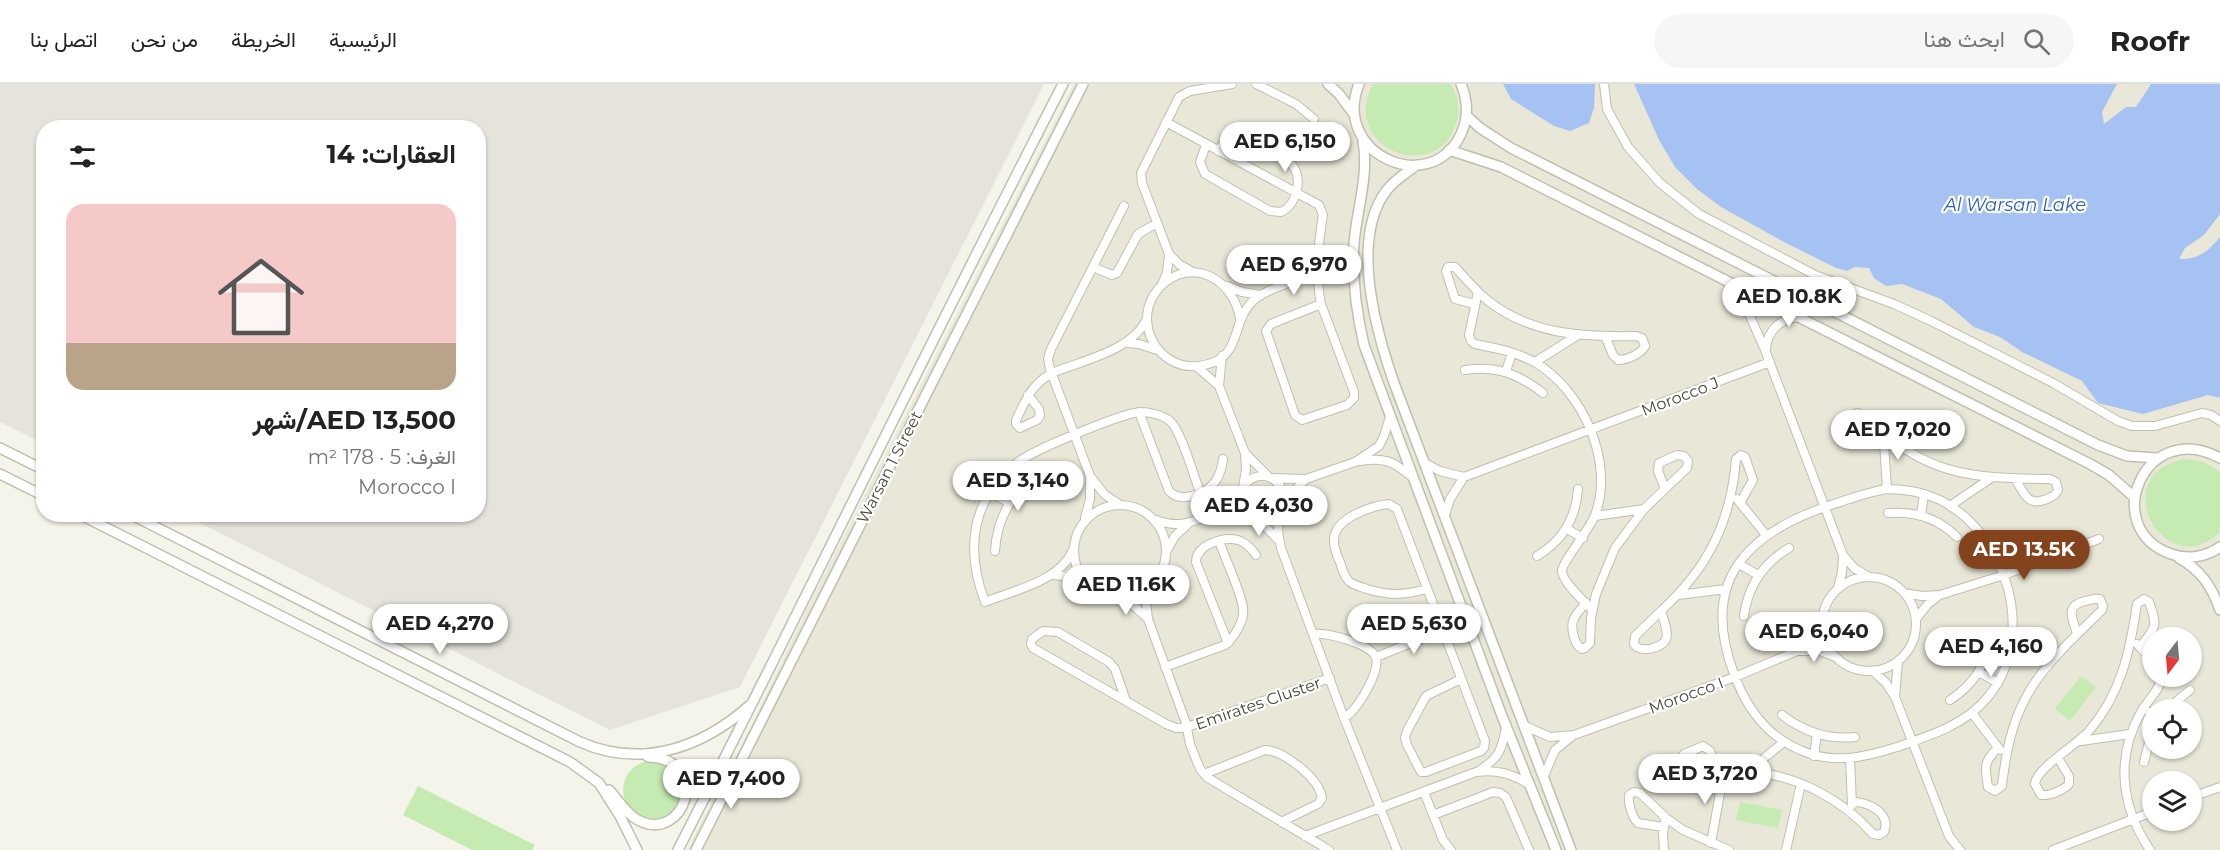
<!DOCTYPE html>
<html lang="ar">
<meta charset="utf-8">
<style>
:root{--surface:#fff;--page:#f6f6f6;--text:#222;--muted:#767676;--line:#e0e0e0;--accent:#85431d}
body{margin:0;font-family:Montserrat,Vazirmatn,sans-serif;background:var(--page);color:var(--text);direction:rtl;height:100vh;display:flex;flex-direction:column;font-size:22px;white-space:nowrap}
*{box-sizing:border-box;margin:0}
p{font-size:20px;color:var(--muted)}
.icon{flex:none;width:33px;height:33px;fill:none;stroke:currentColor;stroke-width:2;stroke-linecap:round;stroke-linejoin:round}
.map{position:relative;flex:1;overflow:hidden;direction:ltr}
.details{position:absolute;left:36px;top:36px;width:450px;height:402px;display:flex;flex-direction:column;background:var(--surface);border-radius:24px;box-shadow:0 2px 4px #0004;direction:rtl}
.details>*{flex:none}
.needle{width:39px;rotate:196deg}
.tools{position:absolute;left:2142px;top:543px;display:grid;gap:12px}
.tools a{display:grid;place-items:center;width:60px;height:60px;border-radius:50%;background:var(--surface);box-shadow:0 2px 4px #0004;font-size:30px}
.price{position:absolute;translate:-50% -51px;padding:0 14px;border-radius:21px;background:#fff;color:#222;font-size:20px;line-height:39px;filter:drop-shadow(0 2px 3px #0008)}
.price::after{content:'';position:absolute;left:50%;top:36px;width:18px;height:14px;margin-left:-9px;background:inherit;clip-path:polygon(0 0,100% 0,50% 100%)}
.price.current{background:var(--accent);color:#fff}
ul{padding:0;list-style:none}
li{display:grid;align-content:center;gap:12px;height:318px;padding:0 30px}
li span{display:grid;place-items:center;height:186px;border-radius:18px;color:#555}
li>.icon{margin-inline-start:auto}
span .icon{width:108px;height:108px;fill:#fffc;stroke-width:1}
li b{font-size:26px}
h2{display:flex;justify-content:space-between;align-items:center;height:72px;padding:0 30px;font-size:26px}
header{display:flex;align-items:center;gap:36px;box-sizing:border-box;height:84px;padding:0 30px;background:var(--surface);border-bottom:2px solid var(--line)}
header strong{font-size:28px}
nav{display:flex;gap:33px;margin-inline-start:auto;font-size:21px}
.search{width:420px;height:54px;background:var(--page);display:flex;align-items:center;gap:15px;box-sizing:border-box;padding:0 21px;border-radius:33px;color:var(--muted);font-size:22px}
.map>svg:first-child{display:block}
.residential{fill:#e9e8d8;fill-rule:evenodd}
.industrial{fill:#e5e3db}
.green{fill:#c5ebb2}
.water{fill:#a5c2f3}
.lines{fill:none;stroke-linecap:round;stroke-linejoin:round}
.minor-casing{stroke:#c1bfac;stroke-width:10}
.tertiary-casing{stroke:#c1bfac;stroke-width:12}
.minor{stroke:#fff;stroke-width:8}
.tertiary{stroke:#fff;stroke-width:9}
.labels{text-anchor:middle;stroke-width:4.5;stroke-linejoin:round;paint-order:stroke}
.street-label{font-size:16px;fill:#4a4737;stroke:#fff}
.water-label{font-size:18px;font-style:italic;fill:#2b5fbb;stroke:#fff}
</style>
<header>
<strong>Roofr</strong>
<div class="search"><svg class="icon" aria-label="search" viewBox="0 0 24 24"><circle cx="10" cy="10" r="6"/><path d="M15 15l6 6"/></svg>ابحث هنا</div>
<nav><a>الرئيسية</a><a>الخريطة</a><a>من نحن</a><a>اتصل بنا</a></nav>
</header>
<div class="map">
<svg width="2220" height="766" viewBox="0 0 2220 766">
<rect width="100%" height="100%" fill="#f5f4ea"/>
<!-- residential -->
<path class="residential" d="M1074,0h1146v766h-1533l66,-128 56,-117zM2152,554h40v38h-40zM2152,626h40v38h-40zM2152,698h40v38h-40z"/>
<!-- industrial -->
<path class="industrial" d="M0,0h1044l-304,603 -130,43 -426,-215 294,-1v-386h-434l-1,315 -43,-21z"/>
<!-- green -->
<path class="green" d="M1373,0h78c7,12 10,26 5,40 -21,63 -117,23 -83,-40z
M2186,375l18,3 16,10v60c-56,54 -117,-60 -34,-73z
M2081,592l15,11 -26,34 -15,-12z
M623 706a29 29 0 1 1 58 0a29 29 0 1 1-58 0Z
M418,702l117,59 -3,5h-60l-69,-35z
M1740,718l42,8 -4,18 -42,-8z"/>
<!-- water -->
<path class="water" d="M1503,0h92l-1,24 -5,15 -19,8 -16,-5 -43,-27z
M1634,0h483l-15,28 2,12 22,-17h10l15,-23h69v130l-16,21 -19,13 -6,11c18,1 30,-8 41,-22v161l-12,-3 -65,19 -45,-11 -16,-22 -60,-29 -22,-15 -26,-10 -33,-28 -39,-15 -16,2 -12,-8 -5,-10 -14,-1 -8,4 -11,-3 -52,-26 -63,-35 -24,-18 -22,-22 -16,-27z"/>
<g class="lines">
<!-- minor casing -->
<g class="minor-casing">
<path id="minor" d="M1256,0l40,20 18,15
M1604,0l3,25 21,38 32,36 39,31 116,61 79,29 37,17 122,62 65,38 14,5h23l47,-13 9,2 9,6
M1166,38l153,83 4,10c-5,29 -8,59 -2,89l33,88v6l-7,7 -45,15 -7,-5 -29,-84 5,-7 50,-20
M1206,61l-6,17 5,12 65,37 11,1c16,-7 23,-35 10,-48 -5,-5 -14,-8 -20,-12 -18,-9 -40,-24 -53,-1
M1093,183l19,8 5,-2 21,-39 19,-11
M1193,188l-13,-7 -11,-11 -27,-71 -1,-10 38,-76 11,-6 42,-7
M1728,199l18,24 19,43 78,205 11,13 15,9
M1162,200l5,-11 2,-19
M1227,202l15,6 19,3
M1478,208l-9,43 2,6 4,3c21,4 42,8 61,19 47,28 79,100 59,152 -5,14 -32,46 -33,55 -1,11 22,31 30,40
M1475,220l-20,-5 -9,-28 2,-4h7c10,11 20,23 32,33 44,35 96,37 149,36l6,2 3,8c-4,8 -18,14 -27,14l-5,-5 -8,-19
M1240,235c-6,-40 -49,-64 -80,-32 -30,31 -4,84 39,79 46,-6 30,-44 55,-66 14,-12 45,-20 63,-27
M1128,259l11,1 18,6
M1766,264c2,-18 14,-29 32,-31
M1535,278l43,-27
M1196,282l23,20 26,67 1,17 -3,17
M1465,286c30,-5 54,4 78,23
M1506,287l6,-18
M1219,302l3,-30
M1028,311l11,14 1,7 -3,4 -17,8 -4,-4v-4c9,-19 16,-36 36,-47 29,-12 81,-23 94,-53
M1139,328l30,79c12,13 36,3 46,-9 5,-7 7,-14 8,-23
M1884,359l3,46
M1884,361c-18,-2 -33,-6 -32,-28l5,-4 5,2c65,60 102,63 188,64l6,3 2,8c-3,6 -5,6 -11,9 -20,8 -22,-5 -32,-20
M1246,370l21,21
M1360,377c25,-4 32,0 51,15
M1425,379l15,8 24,6 306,-115
M1241 413a21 21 0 1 1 42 0a21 21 0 1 1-42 0Z
M1272,394l34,1 49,-17 24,-16 5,-10 6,-19
M1887,405c18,0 36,3 53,11 68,34 98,138 47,198 -22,27 -58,38 -90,49 -31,10 -65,18 -97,3 -33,-14 -54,-43 -66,-76 -35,-93 12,-141 97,-169 18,-6 37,-13 56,-16z
M990,408l19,11
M1737,415l29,36
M1282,419l23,-23
M1119,420l-14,-9 -15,-19 -40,-107 -2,-10 3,-10 73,-143
M1074 467a46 46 0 1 1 92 0a46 46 0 1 1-92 0Z
M1281,421l-3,27 3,16 63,170 53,132
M1950,422l41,-28
M1219,429l21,-20
M1888,429c26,-2 50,5 69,24
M1445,431l5,-16 14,-22
M1921,431l3,-21
M1595,432l49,-7
M1256,433l22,23
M1085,434l5,-19v-22
M1156,436c31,11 38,-3 65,-7 10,-1 19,0 29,2
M1567,445l16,9
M1073,466c-13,31 -58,40 -88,52 -14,-37 -17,-75 5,-110 7,-12 19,-24 31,-32 18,-12 99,-46 119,-48 9,0 23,3 30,9 11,9 24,56 30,71
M1167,466l8,-14 12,-11
M995,467c2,-34 18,-60 45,-79
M1537,472c25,-15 39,-37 41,-67
M1739,480l19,11
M1053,491l18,2 15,6
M1822 540a47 47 0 1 1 94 0a47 47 0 1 1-94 0Z
M1152,500l-6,17 2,18 38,104 4,21 10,25 8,9 121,72
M1838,504l4,-16 1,-16
M1427,505c-22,6 -38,7 -60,0 -5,-2 -12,-3 -17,-7 -6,-4 -8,-14 -10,-20 -3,-7 -7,-15 -6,-23 1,-21 37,-33 55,-35l8,5 88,232 -1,7 -3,3 -55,21h-5l-14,-27 -2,-7 2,-7 19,-35 35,-17
M1904,509l18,3 18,-1 64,-20 95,-36
M1678,511l48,-6
M1120,515l14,7 13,12
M1586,519c-11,12 -17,18 -12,34 2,6 3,9 8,12l3,-1 5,-5 1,-25 5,-24 19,-46 29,-39 43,-41 1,-7 -4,-5 -7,-1 -18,8 -1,8 7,18
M1661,527l-26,25 -1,8c6,10 29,4 32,-5 3,-7 -3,-21 -5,-28 47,-43 70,-89 75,-152l5,-4 4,2 8,23 -13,23
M1744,532c4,-30 18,-52 45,-68
M1916,535l11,-14 10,-8
M1314,550c13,-2 58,10 62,24 4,14 -19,53 -32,60
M1228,559l-32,-81c0,-17 27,-26 42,-22 8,2 13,8 18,15
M2137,560l15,16
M1798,567h22l13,5
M1376,573l67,-27
M2009,574l48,-5
M1165,583l60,-22c9,-7 20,-25 18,-37 -2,-16 -18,-50 -24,-67
M1873,587l13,12 9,14 54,139 11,14
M1979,588l19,11
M1895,612l3,-35
M1950,616c25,-16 38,-38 42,-67
M1126,617l-11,-32 -6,-7 -51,-30 -15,-1 -11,8 -1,5 2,4 133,76 10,4 11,-1 143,-49
M2143,624l9,6
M2166,626l24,-20
M1972,629l28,37
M1782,631c22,17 45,25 73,22
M1525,642l25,11 24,-2 161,-58 62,-26 14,-14 11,-17
M2081,657l49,-7
M1998,664c-15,14 -13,19 -10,39l7,4 7,-5c10,-91 37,-115 100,-176l1,-4 -3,-7c-6,-1 -9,1 -15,2 -21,5 -12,18 -8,33
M1814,672l3,-22
M1850,674l2,47
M2058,674l11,18v8c-5,6 -19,12 -28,11l-6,-11c0,-15 43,-40 54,-53 32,-37 41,-80 48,-127l7,-5 5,3c9,24 7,26 -9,45
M2144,678l8,-31
M1480,686c20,-13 22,-21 26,-43
M1718,686l-8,-19 -7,-5 -19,8 -4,5 1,6c11,10 52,5 68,6 48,5 92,27 124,63l6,1 5,-3c8,-18 -16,-31 -32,-30
M1748,687l36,-29
M1204,690l61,-24c19,1 54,28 57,48l-4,6 -37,18
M1544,692l11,-26 16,-13
M1424,708l19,48 8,10
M2192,713l28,-10
M1433,731l60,-23 7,1 6,4 23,53
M1663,743l-25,-4c-6,-6 -10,-19 -9,-28l5,-3 6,1 26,25 17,12 46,20
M1305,752l171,-64c22,-3 35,2 53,12
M1711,759l13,-72
M1664,766l-1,-17 2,-11
M1786,766l15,-66
M2053,766l99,-38
M2150,766c-29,-43 -35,-92 -9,-138 6,-11 20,-23 21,-36"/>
</g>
<!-- tertiary casing -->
<g class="tertiary-casing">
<path id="tertiary" d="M1328,0l11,10 14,19
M1359,0c-28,71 72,114 102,50 8,-17 7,-33 0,-50
M1467,32l13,12 31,20 587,297 29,11 30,2
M1363,57c6,35 -6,67 -9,102 -2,34 2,68 10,102l138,371 54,134
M1449,66l52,17 589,297 19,11 25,22
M1417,81c-11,8 -23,15 -31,26 -36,49 -10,140 8,192l177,467
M0,364l44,22
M2220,374c-75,-41 -122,70 -49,96 17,6 35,3 49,-7
M0,390l44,22
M79,430l491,248 29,21 21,33 17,34
M130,430l450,228c62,27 122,6 170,-37
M2179,474c22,12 33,29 41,52
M609,706c9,9 17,24 29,30 46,25 76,-61 10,-63
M678,766c130,-255 254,-512 385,-766
M696,766l387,-766"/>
</g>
<!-- minor -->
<use href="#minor" class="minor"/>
<!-- tertiary -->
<use href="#tertiary" class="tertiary"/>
</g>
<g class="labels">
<!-- street labels -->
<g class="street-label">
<text transform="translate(1680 312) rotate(-21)" y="6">Morocco J</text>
<text transform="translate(889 383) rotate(-63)" y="6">Warsan 1 Street</text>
<text transform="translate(1686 611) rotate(-20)" y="6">Morocco I</text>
<text transform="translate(1258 619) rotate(-19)" y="6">Emirates Cluster</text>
</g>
<!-- water labels -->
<g class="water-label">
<text x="2015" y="127">Al Warsan Lake</text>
</g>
</g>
</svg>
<div class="tools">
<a><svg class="needle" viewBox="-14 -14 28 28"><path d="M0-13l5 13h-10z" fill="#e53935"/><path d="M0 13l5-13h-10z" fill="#767676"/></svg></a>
<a><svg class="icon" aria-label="locate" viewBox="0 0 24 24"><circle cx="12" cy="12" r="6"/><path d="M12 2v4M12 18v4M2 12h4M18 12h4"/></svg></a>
<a><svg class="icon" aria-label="layers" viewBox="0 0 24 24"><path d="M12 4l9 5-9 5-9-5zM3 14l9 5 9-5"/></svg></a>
</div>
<b class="price" style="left:1285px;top:89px">AED 6,150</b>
<b class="price" style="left:1294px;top:212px">AED 6,970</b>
<b class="price" style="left:1789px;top:244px">AED 10.8K</b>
<b class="price" style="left:1898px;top:377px">AED 7,020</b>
<b class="price" style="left:1018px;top:428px">AED 3,140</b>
<b class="price" style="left:1259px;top:453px">AED 4,030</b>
<b class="price current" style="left:2024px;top:497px">AED 13.5K</b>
<b class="price" style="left:1126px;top:532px">AED 11.6K</b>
<b class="price" style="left:440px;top:571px">AED 4,270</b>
<b class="price" style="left:1414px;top:571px">AED 5,630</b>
<b class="price" style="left:1814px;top:579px">AED 6,040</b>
<b class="price" style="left:1991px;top:594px">AED 4,160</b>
<b class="price" style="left:1705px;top:721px">AED 3,720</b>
<b class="price" style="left:731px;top:726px">AED 7,400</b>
<section class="details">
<h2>العقارات: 14<svg class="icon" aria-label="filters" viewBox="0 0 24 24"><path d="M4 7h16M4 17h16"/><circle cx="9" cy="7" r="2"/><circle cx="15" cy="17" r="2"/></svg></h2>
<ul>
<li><span style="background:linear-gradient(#f6c9c9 75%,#b9a48a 0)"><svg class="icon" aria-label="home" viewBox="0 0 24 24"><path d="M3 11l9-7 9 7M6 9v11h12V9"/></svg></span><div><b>AED 13,500/شهر</b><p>الغرف: 5 · 178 m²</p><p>Morocco I</p></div></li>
</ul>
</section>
</div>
